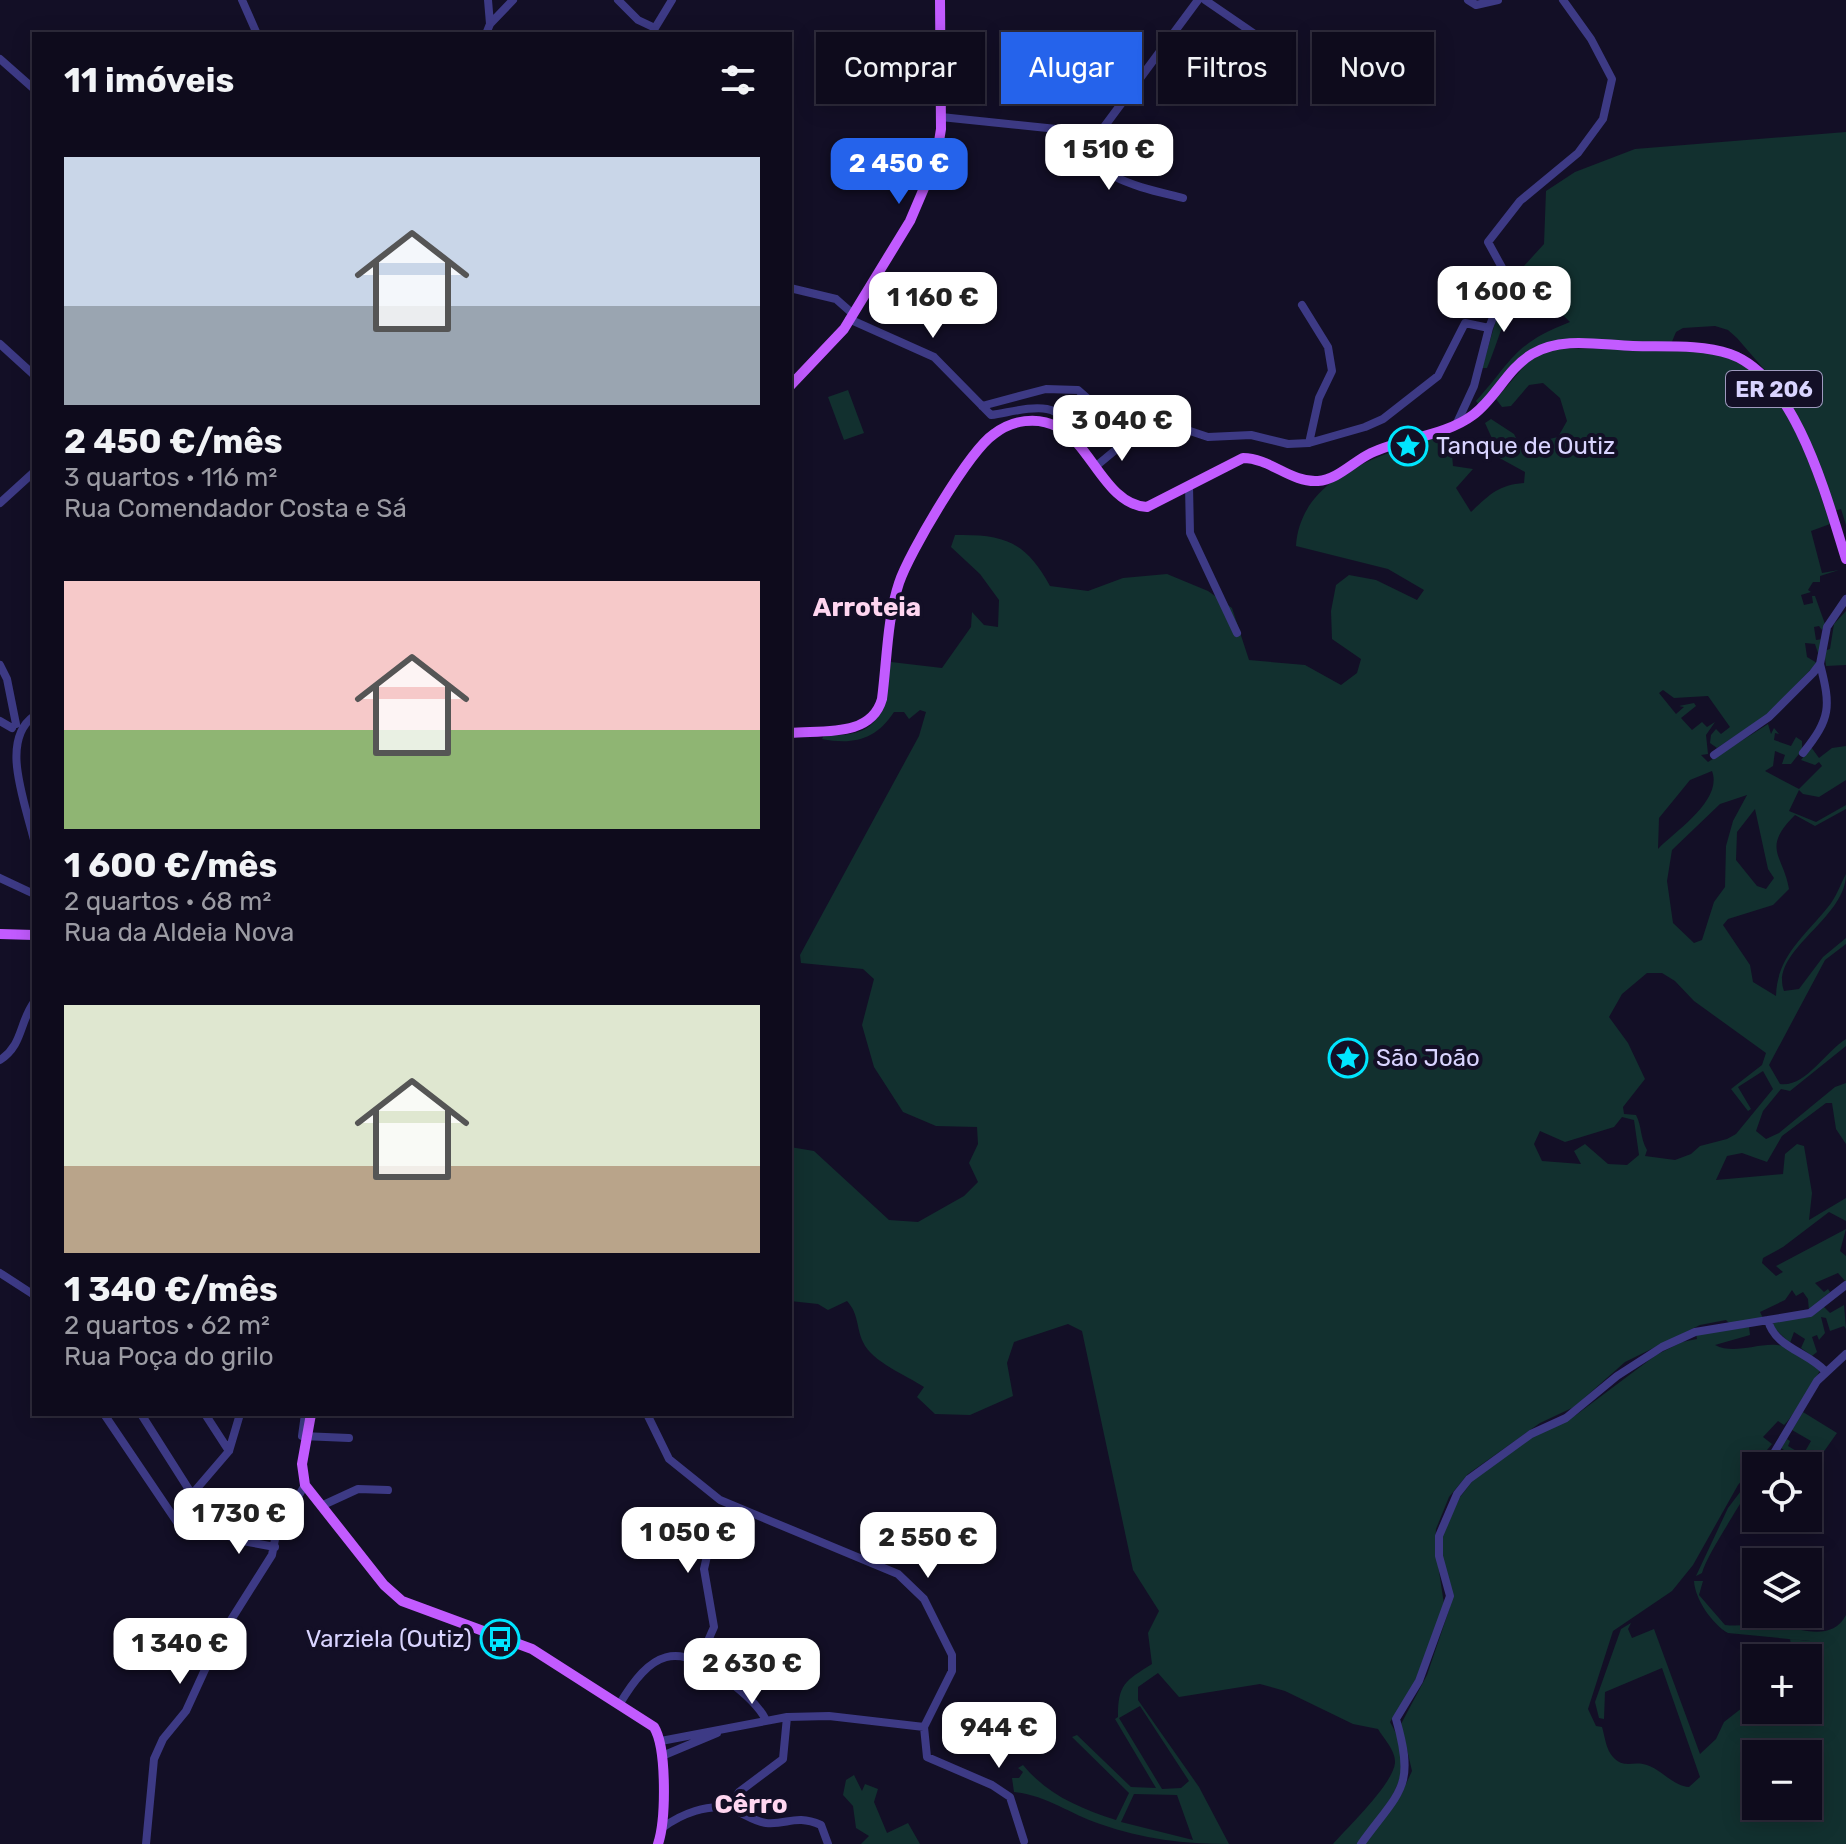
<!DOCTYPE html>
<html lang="pt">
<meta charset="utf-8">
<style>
:root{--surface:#0e0b1c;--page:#1c1929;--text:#f1f3f6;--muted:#9b9ba3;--line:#2e2b3b;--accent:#2563eb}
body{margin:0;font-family:Rubik,sans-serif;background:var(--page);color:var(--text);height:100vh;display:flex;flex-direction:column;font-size:30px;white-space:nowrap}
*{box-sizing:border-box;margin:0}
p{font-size:26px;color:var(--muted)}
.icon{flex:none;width:44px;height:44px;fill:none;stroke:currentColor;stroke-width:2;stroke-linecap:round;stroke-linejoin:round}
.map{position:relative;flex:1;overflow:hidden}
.details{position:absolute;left:32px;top:32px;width:760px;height:1384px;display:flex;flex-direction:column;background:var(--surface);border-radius:0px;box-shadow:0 4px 20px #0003,0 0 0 2px var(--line)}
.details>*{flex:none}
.guide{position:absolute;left:816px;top:32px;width:760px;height:72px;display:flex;gap:16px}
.controls{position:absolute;left:1742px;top:1452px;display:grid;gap:16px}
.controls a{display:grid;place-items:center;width:80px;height:80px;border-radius:0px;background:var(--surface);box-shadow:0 4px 20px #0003,0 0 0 2px var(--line);font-size:40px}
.price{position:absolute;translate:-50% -68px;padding:0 18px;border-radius:16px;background:#fff;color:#222;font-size:26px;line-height:52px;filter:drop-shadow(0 2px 4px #0008)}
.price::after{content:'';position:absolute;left:50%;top:48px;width:24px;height:18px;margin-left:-12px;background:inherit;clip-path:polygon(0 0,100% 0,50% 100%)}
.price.on{background:var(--accent);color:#fff}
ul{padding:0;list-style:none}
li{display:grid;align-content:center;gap:16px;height:424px;padding:0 32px}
li span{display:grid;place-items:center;height:248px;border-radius:0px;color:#555}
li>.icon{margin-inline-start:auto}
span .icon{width:144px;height:144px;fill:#fffc;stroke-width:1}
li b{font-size:34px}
h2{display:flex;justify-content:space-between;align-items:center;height:96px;padding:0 32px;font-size:34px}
.pill{padding:0 28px;border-radius:0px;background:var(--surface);box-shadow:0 4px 20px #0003,0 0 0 2px var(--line);font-size:28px;line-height:72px}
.pill.on{background:var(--accent);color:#fff}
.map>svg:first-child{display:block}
.green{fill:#12302f;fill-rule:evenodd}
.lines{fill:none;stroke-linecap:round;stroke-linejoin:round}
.minor{stroke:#3d3a85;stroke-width:8}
.major{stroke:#c25bff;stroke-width:10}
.labels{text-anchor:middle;stroke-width:8;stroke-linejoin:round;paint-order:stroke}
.shield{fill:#130f26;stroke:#9e99be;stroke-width:2}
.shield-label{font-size:22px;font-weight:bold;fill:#d9d4ff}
.poi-label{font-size:24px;fill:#d9d4ff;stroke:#130f26;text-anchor:start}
.neighbourhood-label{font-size:26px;font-weight:bold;fill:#ffd6f0;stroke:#130f26}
</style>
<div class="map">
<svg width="1846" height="1844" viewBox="0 0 1846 1844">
<rect width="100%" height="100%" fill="#130f26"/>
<!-- green -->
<path class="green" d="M1846,132v393l-5,-16 -7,2 -59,-129 -38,-44 -9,-8 -13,-4 -32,2 -7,4 -5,12 -109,-4c-39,6 -58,38 -83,65l-3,-4c37,-41 37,-57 94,-79l-7,-7 -11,-39 -4,-4c-36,4 -48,68 -61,96h-5l19,-65 12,-25 31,-34 2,-53 29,-19 60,-23z
M1557,348c43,2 148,-5 182,14 48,26 75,112 91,162l-19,7 11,42 17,-3 -19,6v6h-7l-5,8 3,2 -10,3 3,10 9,-2 -1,-7h3l10,28 -3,6 -3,-4 -5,1 2,13 7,-1 -4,17 -4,-12 -10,-1 2,14 10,6 -50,52 -50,33 -7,-5 1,-8 5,-6 5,5 9,-7 -22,-31 -34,2 -11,-8 -4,3 17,21 8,-7 -5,-1 15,-3 2,3 -15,12 11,12 10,-8 5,5 8,-5 -9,13 2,19 -7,1 7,7 60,-38 3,10 3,-6 5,6 -4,-1 -1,7 17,6 5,-9 6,4v9l-11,14h-9l3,-9 -10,-4 -2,15 -8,5 34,18 23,-23 -3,-4 -4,3 -14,-5 10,-13 8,11 13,-10 14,-2v34l-27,17 -16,-3 -4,-4 -10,21 27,11 30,-17v4l-31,17 -20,-11c-34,34 -12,39 -6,74l-16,16 -45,14 -5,6 27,40 3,17 23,14c1,-40 28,-59 52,-89 8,-9 12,-22 18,-33 0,45 -77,77 -62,117l15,-2 24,-32 23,-19v6l-21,16 -56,105 11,19c25,4 45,-32 66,-45v7l-56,45 -9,-2 -18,22 -7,20 10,8 13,-6 56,-46 11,-4v61l-10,-15 -4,-26h-6l-44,33 -15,26 -25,-9 -15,3 -11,24 67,-6 2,-20 12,-10 7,2 8,47 -3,27 37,-22v23l-17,-9 -46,35 -20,11 -1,5 14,13 7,-4 -7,-6 70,-37 -6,22 6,5v26l-8,-9 -23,10 9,9 4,-3 2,3 -21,19 -1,-12 -5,-7 -7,4 -4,-6 -7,10 -25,12 3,6 -32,7 -5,-5 -26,5 -75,37 -51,45 -34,16 -72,51 -19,23 -13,32 -1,16 9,59 -31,83 -23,35c31,52 -3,81 -33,122h-24c15,-17 60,-60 62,-81 1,-12 -11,-24 -17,-34l-25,-5 -68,-33 -25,-7 -81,13 -21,-24 -20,14v13l61,87 30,57c-45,0 -86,-5 -129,-20 -30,-10 -54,-29 -86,-32l-2,-14h7l4,-6 -5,-4 5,-3c25,30 56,43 93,55l13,-27 -57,-56 5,-2 54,52 25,1 -41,-69 3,-2c0,-33 7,-36 34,-53l-4,-31 11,-22 -26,-41 -51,-239 -14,-7 -54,18 -7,21 6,33 -43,19 -35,-1 -18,-17 7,-10c-18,-12 -52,-25 -61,-45 -7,-15 -4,-28 -16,-41l-19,9 -10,-6 -28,-3v-154l24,4 75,69 29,2 46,-26 14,-14 -9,-19 9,-19 -1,-17 -41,-1 -33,-14 -29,-45 -12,-42 12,-46 -11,-10 -62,-6 -1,-8 119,-219 7,-24 -6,-2 -11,9 -5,-7h-10c-18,28 -41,33 -72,27l2,-4c60,3 58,-23 67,-73l51,6 29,-41 1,-15 12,13 14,2 1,-27 -19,-26 -29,-27 4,-12c50,-1 71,7 95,51l38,5 35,-13 44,-4 41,17 24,17 17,52 56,5 36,20 16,-12 4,-14 -29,-20 -1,-28 5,-26 13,-10 27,5 41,20 7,-10 -36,-21 -92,-23c5,-75 95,-93 154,-113l3,33 20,3 -17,19 15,24c18,-17 27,-27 53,-29l1,-11 -31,-17 1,-10 -10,-22 6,-4 23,15 6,12 38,-9 9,-16 -7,-23 -17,-15 -14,2 -18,21 -9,1 -6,-8 36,-42zM1712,771c11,29 -35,59 -54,78l1,-31 31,-38zM1747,795l-14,26 -7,25 -1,41 -11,15 -12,38 -8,3 -21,-20 -6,-42 5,-31 48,-46zM1755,809l13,60 6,9 -8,11 -9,-3 -21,-26 1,-28zM1647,973h15l13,8 19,20 72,52 -4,12 -31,24 17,22 3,-2 -13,-22 25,-16 10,18 -37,45 -9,5 -27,7 -9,8 -16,6 -30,-4 2,-6c-7,-12 -5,-24 -11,-35l-12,-1 -1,-7 22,-28 -17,-36 -19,-26 13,-23zM1622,1117l12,3 5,35 -12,10 -19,-1 -23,-20 -11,7 7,13 -39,-3 -8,-17 6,-13 25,11 49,-15zM1140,1706l49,75 -8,7 -19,1 -43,-71zM1134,1794l43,1 16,45 -72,-18z
M848,390l16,43 -20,7 -16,-43z
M1846,611v54l-20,1 -2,-15 6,-2 4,-25z
M1822,1305l8,8 14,-8 2,24 -2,-3 -14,5 -4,-13 -5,-1 4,16 -6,7 -2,-5 -5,2 5,15 -5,4 -11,-8 4,-9 -11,-7 -4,11 -18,-17 3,-5 35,-4z
M1749,1327l1,8 -35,10c19,10 42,-2 62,0 16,1 31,17 43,25 -3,8 -30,51 -36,55l-6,-4 -15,16 9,7 -34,41 -45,80 -21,26 -59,40 -25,78 8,17 6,1c3,10 4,23 11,30 10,11 18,5 30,7 17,3 29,22 46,23l11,-10 -38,-109 -57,24 -1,27 -5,-1 -4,-16 26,-73 10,-6 -3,6 4,9 22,-9 46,125 16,-15 8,-17 32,-25v13h52v-52h-31l14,-13 -1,-6 20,2 -82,-8c-16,-9 -33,-34 -34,-52h9l-4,14 26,30c15,2 30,-2 45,-1 26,3 61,20 76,-9v229h-481l35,-47 12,-26 -11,-47 26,-49 23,-68 -9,-54 2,-20 17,-36 14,-18 59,-44 43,-20 80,-60 26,-13 15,-3 -1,-5zM1756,1754h52v52h-52z
M1803,1412l34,21 -29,41v-8h-19l5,-9 -13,-9 6,-9 3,2 -2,5 15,9 8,-14 -19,-11z
M1756,1471c0,14 -47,77 -54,102l-6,3 32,-68z
M854,1775l8,16 3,-7 13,5 -4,13 13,31 21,-10 12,21h-59l8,-8 -13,-8 -3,-22 -10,-11 3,-15z"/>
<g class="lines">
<!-- minor -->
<path class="minor" d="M242,0l15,34
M488,0l2,24
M618,0l20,20 17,8
M1205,0l57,39
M1468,0l8,5 22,-5
M655,28l17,-28
M486,34l4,-10 23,-24
M0,59l34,30
M941,117l154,16 9,-6 94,-127
M1078,133c11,47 67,55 105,65
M790,288l46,11 17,15
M1302,305l26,42 4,24 -13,27 -10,45
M849,319l85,38 57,58c30,-4 73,-21 79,21
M0,344l34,31
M982,406l64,-17 32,1 53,47
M1456,425l18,-39 15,-58 16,-42v-13l-17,-31 32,-41 58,-48 25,-34 9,-40 -21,-40 -28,-39
M1095,467l36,-30 56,-7 21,7 43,-2 37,9 21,-1 56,-16 18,-8 55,-43 27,-53 24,5
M1189,486l1,47 47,100
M0,503l34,-31
M0,665l7,14 9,45
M34,716c-34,24 -10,83 0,124
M0,721l12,7
M1803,753c28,-35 28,-46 17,-89
M1714,755l55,-38 44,-44 7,-9 7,-37 19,-28
M0,878l34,16
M0,1060c23,-15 19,-37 34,-58
M0,1273l34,22
M1825,1371c-17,-19 -51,-24 -57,-51l42,-7 36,-28
M104,1414l79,117 12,3 19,-5
M141,1414l73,115
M205,1414l24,37
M305,1414l-3,22 47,2
M647,1414l22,45 51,41 178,74 26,25 28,56v16l-28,56 -95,-11 -42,1 -126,24
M1771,1458l46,-77 29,-27
M193,1493l36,-42 11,-37
M321,1506l37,-17 30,1
M214,1529l23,11 38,7
M700,1659l14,-32 -10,-58 3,-13 27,-31 3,-16
M619,1705c32,-54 57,-65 108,-25 15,11 31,24 39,40
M924,1727l3,30 65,28 18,12 14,44
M662,1756l55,-23
M729,1808l10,-16 44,-33 4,-42
M662,1828c19,-14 46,-25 70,-19 11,4 23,13 34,14 22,2 29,-9 55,2l7,19
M146,1844l8,-85 9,-20 23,-28 33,-72 53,-84 4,-21 29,-49
M1361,1844c39,-54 55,-56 35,-125l23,-38 31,-85 -11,-40v-20l18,-42 12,-15 62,-45 35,-16 51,-42 45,-29 33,-15 73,-12"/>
<!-- major -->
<path class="major" d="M790,386l54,-57 66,-108 26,-61 5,-31 -1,-129
M790,733c32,-3 81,5 92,-34 5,-38 5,-80 17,-116 10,-30 70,-132 95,-149 18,-14 43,-18 64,-7 33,17 48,78 89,80l96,-49c27,0 48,25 75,23 19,-1 36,-20 53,-28 32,-15 74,-17 102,-38 23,-17 34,-46 59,-61 29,-18 69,-9 101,-8 31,1 67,-2 97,8 66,23 97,145 116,205
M0,934l34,1
M311,1414l-9,50 3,21 79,100 18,16 130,48 122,78c13,21 12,93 4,117"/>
</g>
<!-- icons -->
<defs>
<g id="sight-ring" transform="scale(2)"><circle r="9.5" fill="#130f26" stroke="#00e5ff" stroke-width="1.5"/><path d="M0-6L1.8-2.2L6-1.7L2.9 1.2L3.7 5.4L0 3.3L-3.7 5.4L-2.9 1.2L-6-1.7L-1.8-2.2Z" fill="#00e5ff"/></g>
<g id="bus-ring" transform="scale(2)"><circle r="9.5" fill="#130f26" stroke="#00e5ff" stroke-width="1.5"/><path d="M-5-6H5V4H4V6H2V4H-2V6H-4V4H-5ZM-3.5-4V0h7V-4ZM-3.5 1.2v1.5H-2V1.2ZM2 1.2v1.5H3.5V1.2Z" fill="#00e5ff"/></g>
</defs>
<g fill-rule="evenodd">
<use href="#sight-ring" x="1408" y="446"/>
<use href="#sight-ring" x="1348" y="1058"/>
<use href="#bus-ring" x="500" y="1639"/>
</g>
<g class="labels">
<!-- shield labels -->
<rect class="shield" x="1726" y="371" width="96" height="36" rx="6"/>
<g class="shield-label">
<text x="1774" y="397">ER 206</text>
</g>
<!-- poi labels -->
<g class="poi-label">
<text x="1436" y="454">Tanque de Outiz</text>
<text x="1376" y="1066">São João</text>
<text x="472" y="1647" text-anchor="end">Varziela (Outiz)</text>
</g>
<!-- neighbourhood labels -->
<g class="neighbourhood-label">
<text x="867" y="616">Arroteia</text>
<text x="751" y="1813">Cêrro</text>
</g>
</g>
</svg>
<div class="controls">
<a><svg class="icon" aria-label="locate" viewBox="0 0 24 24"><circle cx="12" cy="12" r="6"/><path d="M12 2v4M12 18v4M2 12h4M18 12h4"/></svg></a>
<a><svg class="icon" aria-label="layers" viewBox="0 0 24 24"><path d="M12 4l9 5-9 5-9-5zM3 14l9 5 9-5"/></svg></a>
<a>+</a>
<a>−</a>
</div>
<b class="price" style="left:1109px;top:192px">1 510 €</b>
<b class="price on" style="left:899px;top:206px">2 450 €</b>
<b class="price" style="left:1504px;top:334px">1 600 €</b>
<b class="price" style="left:933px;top:340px">1 160 €</b>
<b class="price" style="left:1122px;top:463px">3 040 €</b>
<b class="price" style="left:239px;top:1556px">1 730 €</b>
<b class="price" style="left:688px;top:1575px">1 050 €</b>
<b class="price" style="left:928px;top:1580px">2 550 €</b>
<b class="price" style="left:180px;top:1686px">1 340 €</b>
<b class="price" style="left:752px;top:1706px">2 630 €</b>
<b class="price" style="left:999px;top:1770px">944 €</b>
<div class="guide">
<a class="pill">Comprar</a>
<a class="pill on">Alugar</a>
<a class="pill">Filtros</a>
<a class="pill">Novo</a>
</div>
<section class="details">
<h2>11 imóveis<svg class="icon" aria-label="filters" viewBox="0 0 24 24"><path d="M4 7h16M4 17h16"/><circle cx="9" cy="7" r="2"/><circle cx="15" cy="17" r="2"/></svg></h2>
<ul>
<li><span style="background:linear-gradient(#c9d6e8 60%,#9aa5b1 0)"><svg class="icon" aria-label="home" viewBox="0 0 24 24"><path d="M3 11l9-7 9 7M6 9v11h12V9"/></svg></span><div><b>2 450 €/mês</b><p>3 quartos · 116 m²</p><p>Rua Comendador Costa e Sá</p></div></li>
<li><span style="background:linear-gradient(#f6c9c9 60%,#8fb573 0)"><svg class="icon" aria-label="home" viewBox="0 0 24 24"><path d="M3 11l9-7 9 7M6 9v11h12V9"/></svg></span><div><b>1 600 €/mês</b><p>2 quartos · 68 m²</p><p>Rua da Aldeia Nova</p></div></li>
<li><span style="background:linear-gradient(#dfe7d0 65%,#b9a48a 0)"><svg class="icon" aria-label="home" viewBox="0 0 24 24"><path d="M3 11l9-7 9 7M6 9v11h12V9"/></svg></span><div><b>1 340 €/mês</b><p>2 quartos · 62 m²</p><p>Rua Poça do grilo</p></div></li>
</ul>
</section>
</div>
